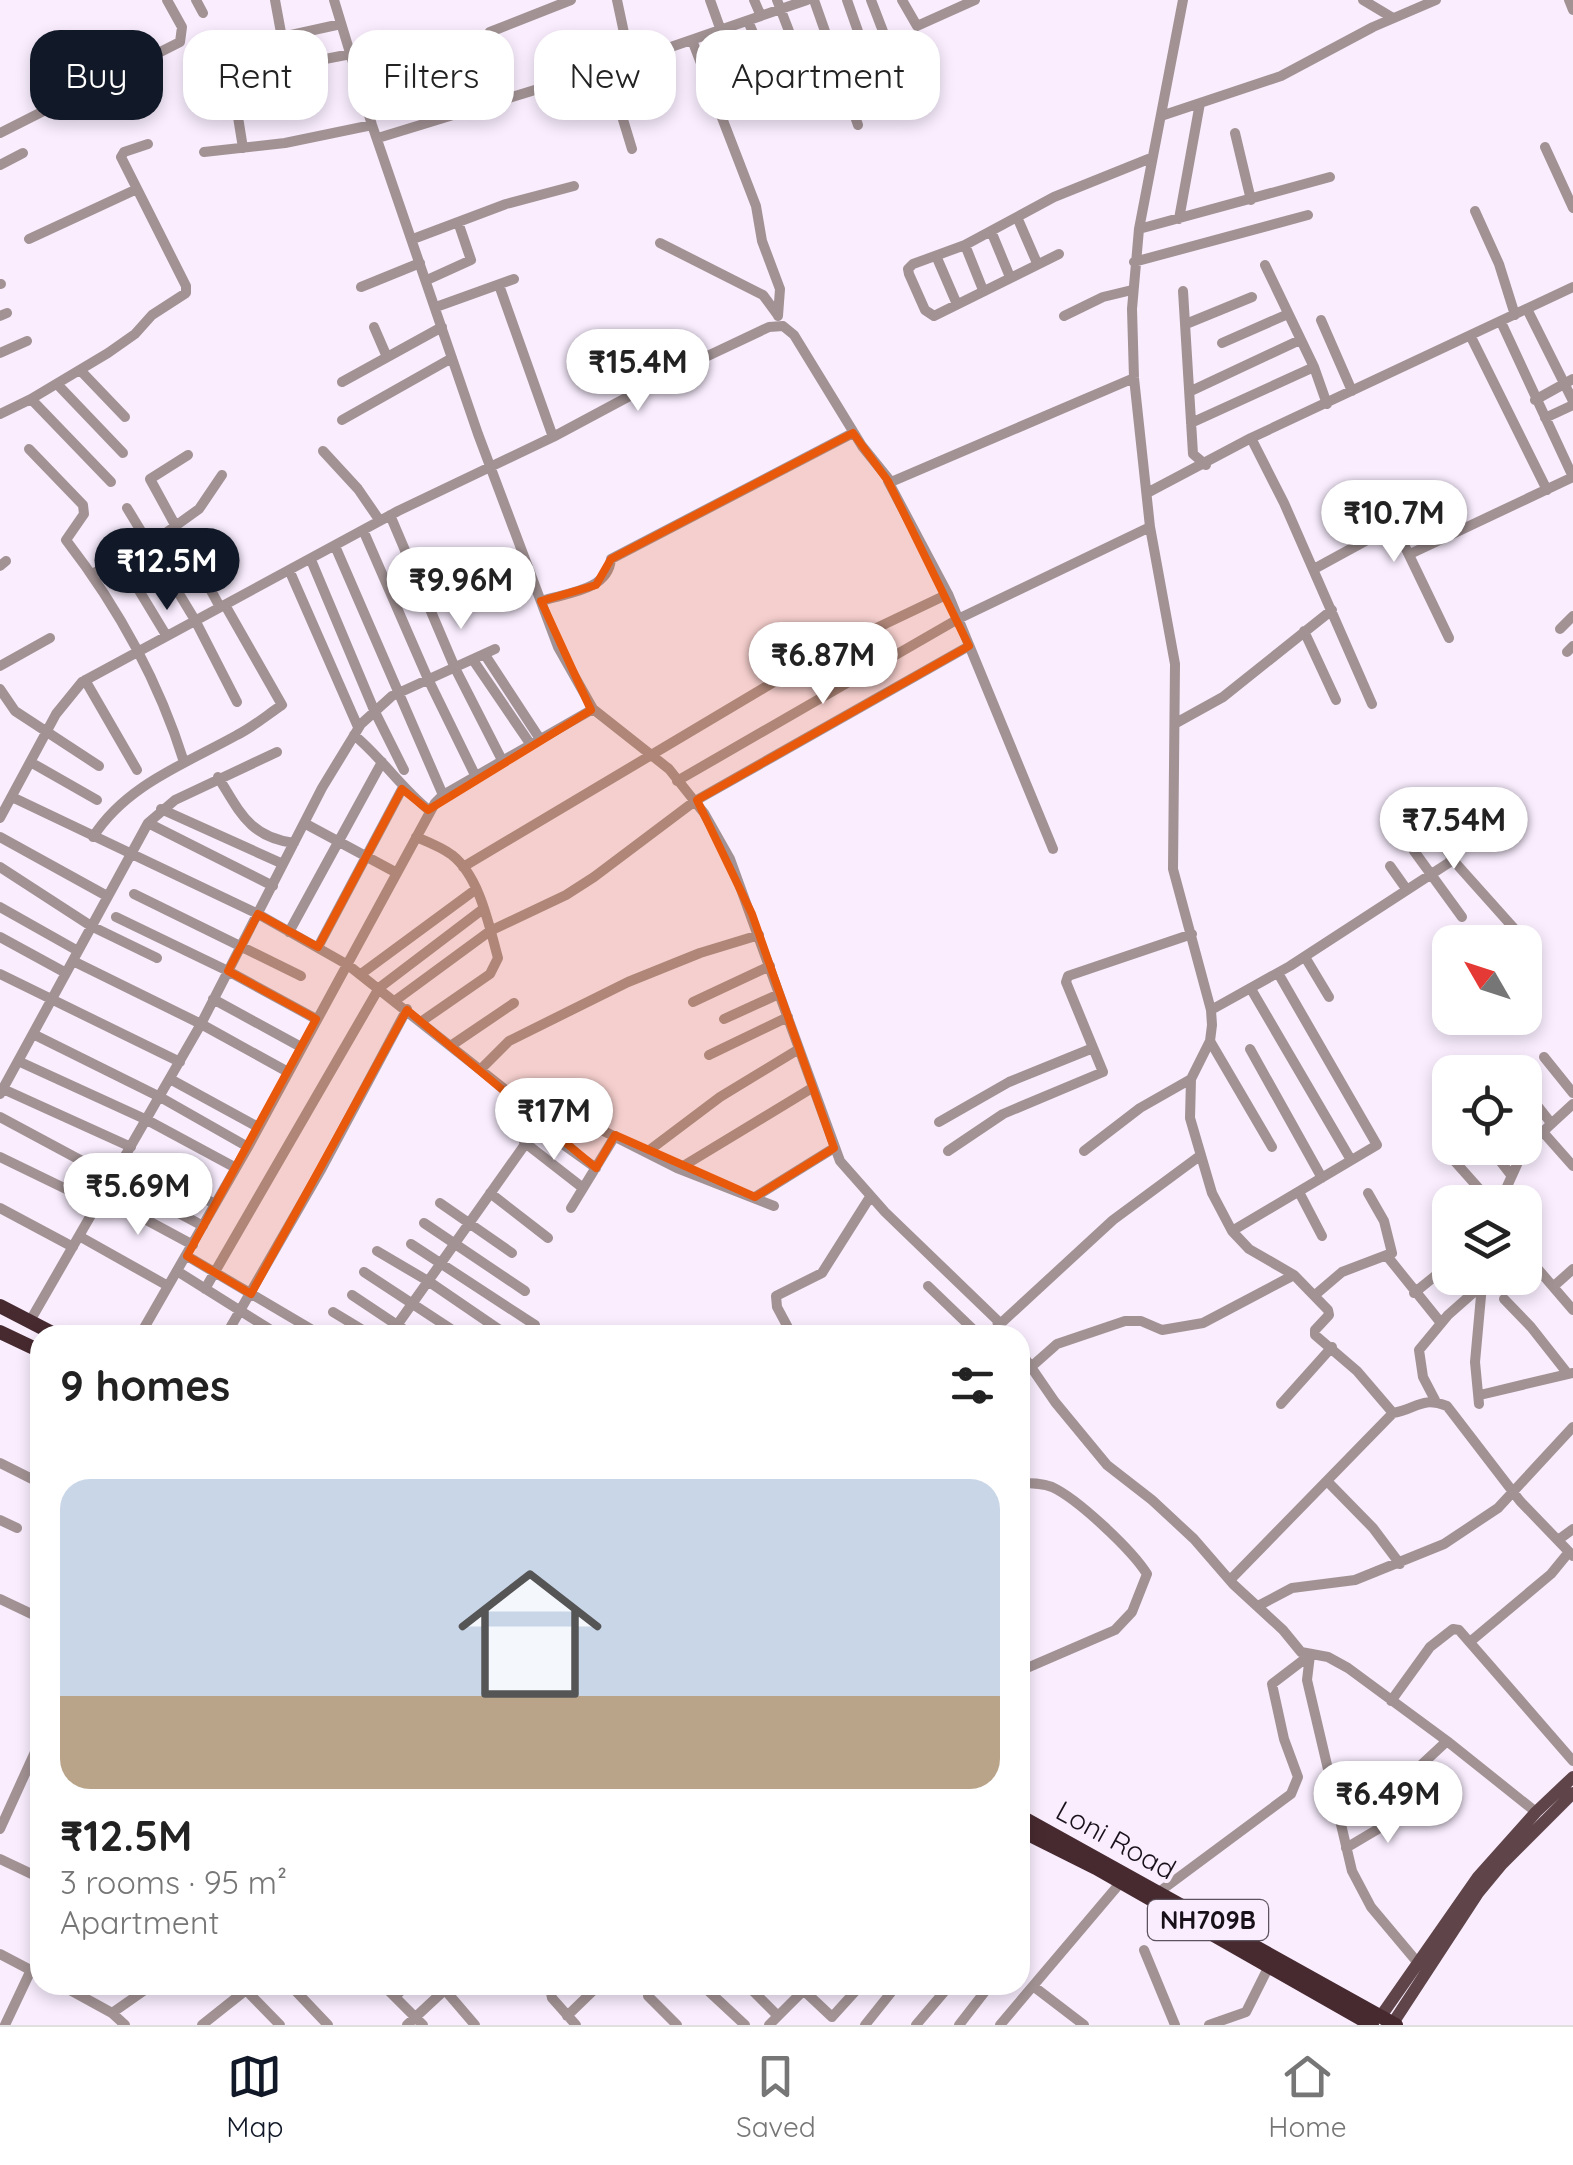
<!DOCTYPE html>
<meta charset="utf-8">
<style>
:root{--surface:#fff;--page:#f2f2f2;--text:#222;--muted:#767676;--line:#e0e0e0;--accent:#111827}
body{margin:0;font-family:Quicksand,sans-serif;background:var(--page);color:var(--text);height:100vh;display:flex;flex-direction:column;font-size:38px;white-space:nowrap}
*{box-sizing:border-box;margin:0}
p{font-size:32px;color:var(--muted)}
.icon{flex:none;width:55px;height:55px;fill:none;stroke:currentColor;stroke-width:2;stroke-linecap:round;stroke-linejoin:round}
.map{position:relative;flex:1;overflow:hidden}
.details{position:absolute;left:30px;top:1325px;width:1000px;height:670px;display:flex;flex-direction:column;background:var(--surface);border-radius:30px;box-shadow:0 5px 15px #0003}
.details>*{flex:none}
.banner{position:absolute;left:30px;top:30px;width:1000px;height:90px;display:flex;gap:20px}
.needle{width:65px;rotate:309deg}
.tools{position:absolute;left:1432px;top:925px;display:grid;gap:20px}
.tools a{display:grid;place-items:center;width:110px;height:110px;border-radius:20px;background:var(--surface);box-shadow:0 5px 15px #0003;font-size:50px}
.price{position:absolute;translate:-50% -85px;padding:0 22px;border-radius:35px;background:#fff;color:#222;font-size:32px;line-height:65px;filter:drop-shadow(0 2px 5px #0008)}
.price::after{content:'';position:absolute;left:50%;top:60px;width:30px;height:22px;margin-left:-15px;background:inherit;clip-path:polygon(0 0,100% 0,50% 100%)}
.price.active{background:var(--accent);color:#fff}
ul{padding:0;list-style:none}
li{display:grid;align-content:center;gap:20px;height:530px;padding:0 30px}
li span{display:grid;place-items:center;height:310px;border-radius:30px;color:#555}
li>.icon{margin-inline-start:auto}
span .icon{width:180px;height:180px;fill:#fffc;stroke-width:1}
li b{font-size:42px}
h2{display:flex;justify-content:space-between;align-items:center;height:120px;padding:0 30px;font-size:42px}
.pill{padding:0 35px;border-radius:30px;background:var(--surface);box-shadow:0 5px 15px #0003;font-size:35px;line-height:90px}
.pill.active{background:var(--accent);color:#fff}
.menu{display:flex;justify-content:space-around;align-items:center;height:140px;border-top:2px solid var(--line);background:var(--surface);font-size:28px;color:var(--muted)}
.menu a{display:grid;justify-items:center;gap:5px}
.menu .active{color:var(--accent)}
.map>svg:first-child{display:block}
.lines{fill:none;stroke-linecap:round;stroke-linejoin:round}
.minor{stroke:#a29294;stroke-width:10}
.major{stroke:#5f4549;stroke-width:12}
.highway{stroke:#472a30;stroke-width:14}
.marked{fill:#e8590c;fill-opacity:0.2;stroke:#e8590c;stroke-width:8;stroke-linejoin:round}
.labels{text-anchor:middle;stroke-width:8;stroke-linejoin:round;paint-order:stroke}
.shield{fill:#f9edfe;stroke:#5c535e;stroke-width:2.5}
.shield-label{font-size:25px;font-weight:bold;fill:#18111a}
.street-label{font-size:28px;fill:#18111a;stroke:#f9edfe}
</style>
<div class="map">
<svg width="1573" height="2025" viewBox="0 0 1573 2025">
<rect width="100%" height="100%" fill="#f9edfe"/>
<g class="lines">
<!-- minor -->
<path class="minor" d="M196,0l7,13
M275,0l7,38
M334,0l38,125 106,309 80,213 35,62 76,60 35,44 26,46 110,302 45,51 112,108 2,10 -3,5
M617,0l13,61
M710,0l38,106
M754,0l7,16
M777,0l35,91
M814,0l44,125
M847,0l13,37
M871,0l31,81
M902,0l15,26 58,-26
M1183,0l-44,229 -7,80 2,69 16,149 25,137 -2,205 38,141 1,15 -2,16 -19,38 -1,39 22,75 20,38 17,18 45,26 34,35 1,5 -14,15v5l42,36 36,42c25,-4 27,-17 54,-7l73,95 53,55
M1363,0l30,18
M1569,0l4,10
M748,21l38,90
M692,40l64,166 6,35 18,48 -2,27
M607,67l25,82
M232,77l119,-23
M510,97l-20,-65 81,-32
M1161,116l120,-40 92,-49 63,-27
M0,133l180,-91 2,-15 -15,-27
M1235,133l16,67
M378,138l261,-80 168,-58
M1545,147l28,61
M243,148l-16,-99 114,-25
M204,152l81,-9 87,-18
M0,165l23,-12
M1475,211l24,53 16,51
M1017,217l20,46
M1179,219l21,-116
M1139,229l191,-52
M991,231l19,46
M29,239l108,-50
M413,239l93,-35 68,-18
M660,243l103,52 14,19
M965,245l18,45
M1059,254l-125,62 -9,-6 -16,-36 -1,-5 5,-5 52,-19 89,-48 97,-39
M937,258l19,44
M1134,262l174,-47
M1265,265l49,102 13,37
M427,280l44,-20 -13,-38
M0,284h1
M499,285l54,152
M361,287l59,-24
M1183,291l10,163 13,11
M436,307l78,-28
M1527,309l46,92
M0,316l7,-3
M1064,316l39,-19 29,-7
M1321,320l31,71
M1501,322l72,155
M1186,324l66,-27
M374,327l13,30
M1471,337l76,153
M1222,343l66,-29
M0,353l27,-12
M80,370l45,47
M342,382l100,-55
M57,384l66,69
M1191,391l109,-51
M31,399l80,83
M1535,400l38,-21
M0,414l31,-15 77,-46 27,-19 17,-19 34,-22v-7l-65,-129 3,-5 24,-8
M1545,418l28,-13
M342,420l110,-62
M1191,423l123,-56
M1251,438l33,65 88,201
M29,449l54,56 1,9 -18,26c51,66 93,142 118,222
M323,451l35,38 22,32
M188,455l-38,24 70,128
M888,481l60,113 105,255
M1147,493l104,-55 322,-151
M127,508l68,112 42,82
M390,515l65,153 48,94
M363,530l65,149 48,98
M335,546l108,249
M1410,554l163,-77
M311,560l63,150 30,60
M123,564l43,71
M0,566l6,-5
M1314,569l75,-41h7l53,110
M290,572l68,155
M92,574l57,-29 50,-36 23,-34
M541,601c25,-8 67,-10 70,-42l242,-126
M1560,629l13,-13
M1304,631l32,69
M866,633l82,-39
M1567,652l6,-6
M485,655l55,84
M473,660l58,85
M0,666l50,-28
M85,680l52,90
M0,689l15,22 84,55
M1176,723l47,-26 109,-87
M354,735c28,23 47,53 76,76
M32,763l65,37
M218,777c22,35 31,60 76,66
M677,781l281,-162 192,-92
M12,797l246,117 90,51 193,153
M161,809l122,55
M0,818l56,-104 26,-32 316,-171 155,-74 127,-68 89,-42 14,-1 11,9 68,111 29,36 243,-104
M148,823l125,63
M304,823l93,50
M0,837l107,59
M93,837c33,-52 92,-73 144,-102 16,-8 30,-20 45,-30l-57,-100
M416,837c12,5 25,10 36,18 28,22 37,71 46,103l-8,16 -68,47
M1414,851l48,66
M1452,859l75,84
M1390,866l17,24
M0,867l91,59 66,32
M463,867l316,-188
M134,894l167,82
M0,907l78,44
M116,917l112,54 88,48
M289,932l93,-170
M0,937l66,36
M318,947l84,-158
M1305,957l24,40
M73,961l128,63 87,48
M0,974l180,88
M361,974l114,-84
M1251,989l100,171
M213,999l88,48
M396,1000l94,-69 76,-36 28,-18 101,-76 274,-155
M693,1002l77,-36
M1211,1010l79,-44 160,-104 1,-6 -24,-33
M724,1019l55,-25
M33,1034l127,63 88,50
M1210,1041l62,106
M452,1045l62,-42
M1250,1049l72,129
M709,1055l79,-38
M1544,1057l29,36
M18,1061l129,59 89,48
M482,1068l27,-27 119,-59 72,-29 59,-18
M170,1079l88,48
M3,1089l128,58
M1525,1090l26,33
M0,1094l148,-271 27,-23 102,-48
M0,1117l203,109
M939,1122l70,-40 84,-34
M536,1125l60,43
M1542,1131l31,35
M524,1142l59,46
M1490,1148l21,27
M948,1151l55,-37 100,-42 -37,-90 2,-6 124,-42
M1084,1151l56,-43 51,-29
M647,1152l73,-55 79,-48
M1450,1156l41,46
M0,1157l97,47
M125,1157l90,47
M680,1168l132,-80
M1299,1192l23,44
M490,1193l58,45
M102,1196l91,49
M755,1197l79,-49
M1500,1202l24,-53 49,-45
M440,1203l72,50
M0,1208l73,39
M571,1208l44,-72
M424,1223l101,68
M1232,1231l145,-86 -99,-172
M79,1236l89,50
M411,1244l124,81
M377,1251l51,30 79,54
M1525,1254l48,56
M187,1256l134,79
M1387,1256l54,67
M177,1271l102,64
M364,1272l96,63
M928,1286l51,49
M1554,1286l19,-17
M205,1289l174,-301 104,-79
M1414,1293l36,-29
M352,1295l60,40
M1315,1295l27,-23 50,-19 -8,-32 -16,-28
M1504,1299l27,28 37,47
M333,1312l38,23
M30,1321l171,-297 121,-236 39,-64 31,-28 103,-47
M999,1325l114,-105 88,-65
M140,1335l108,-188 187,-344 8,-8 150,-86
M226,1335l96,-167 85,-159
M390,1335l160,-226h10l117,59 97,38
M792,1335l-15,-28 -1,-11 46,-23 48,-76
M1020,1351l35,51 52,63 45,35 42,39 39,45 50,46 18,22 27,5 20,11 99,73 89,71
M1031,1367l26,-23 68,-23h16l21,9 41,-7 91,-48
M1480,1395l92,-22
M1435,1400l-12,-23 -4,-27 29,-35 34,-30
M1281,1404l51,-57
M1479,1404l-4,-42 7,-77 5,-7
M0,1463l40,20
M1327,1481l46,47 27,36
M1020,1483c11,0 22,0 32,4 26,12 80,63 95,87l-15,38 -17,18 -95,41
M0,1520l17,8
M1558,1540l15,-11
M1230,1580l163,-167
M0,1599l40,19
M1258,1606l34,-18 63,-8 89,-36 54,-36 75,-81
M1471,1641l80,-67 18,-22
M1391,1701l39,-54 23,-18 6,1 114,131
M1390,1794l57,-53
M0,1829l40,-88
M1346,1848l64,-38
M0,1859l40,19
M1159,1892l132,-98 7,-17 -14,-38 -12,-55 38,-29 -3,25 45,191 19,36 47,56
M1144,1950l31,75
M0,1954l40,21
M61,1985l51,28 13,12
M241,1985l39,40
M290,1985l38,40
M383,1985l40,40
M556,1985l-5,8 1,5 24,27
M648,1985v11l29,29
M702,1985l43,40
M747,1985l31,31
M798,1985l34,32 29,-32
M1033,1986l51,39
M445,1990l30,35
M395,1997l11,-12
M112,2013l40,-28
M567,2016l32,-31
M5,2025l26,-55
M202,2025l44,-35
M407,2025l43,-40
M769,2025l40,-40
M865,2025l32,-40
M916,2025l34,-40
M959,2025l31,-40
M1000,2025l121,-143
M1209,2025l37,-13 22,-44"/>
<!-- major -->
<path class="major" d="M1381,2016l97,-139 58,-65 37,-35
M1393,2023l85,-130 24,-29 71,-71"/>
<!-- highway -->
<path class="highway" d="M0,1306l56,29
M0,1332l40,19
M1020,1816l376,209
M1020,1830l76,38 276,157"/>
</g>
<!-- marked area -->
<path class="marked" d="M853,433l35,48 81,165 -272,154 55,114 82,234 -79,49 -140,-62 -19,33 -189,-158 -156,284 -64,-38 129,-237 -88,-48 30,-57 60,33 84,-158 26,21 163,-100 -50,-109 55,-16 15,-26z"/>
<g class="labels">
<!-- shield labels -->
<rect class="shield" x="1148" y="1900" width="120" height="40" rx="8"/>
<g class="shield-label">
<text x="1208" y="1929">NH709B</text>
</g>
<!-- street labels -->
<g class="street-label">
<text transform="translate(1116 1840) rotate(29)" y="10">Loni Road</text>
</g>
</g>
</svg>
<div class="tools">
<a><svg class="needle" viewBox="-14 -14 28 28"><path d="M0-13l5 13h-10z" fill="#e53935"/><path d="M0 13l5-13h-10z" fill="#767676"/></svg></a>
<a><svg class="icon" aria-label="locate" viewBox="0 0 24 24"><circle cx="12" cy="12" r="6"/><path d="M12 2v4M12 18v4M2 12h4M18 12h4"/></svg></a>
<a><svg class="icon" aria-label="layers" viewBox="0 0 24 24"><path d="M12 4l9 5-9 5-9-5zM3 14l9 5 9-5"/></svg></a>
</div>
<b class="price" style="left:638px;top:414px">₹15.4M</b>
<b class="price" style="left:1394px;top:565px">₹10.7M</b>
<b class="price active" style="left:167px;top:613px">₹12.5M</b>
<b class="price" style="left:461px;top:632px">₹9.96M</b>
<b class="price" style="left:823px;top:707px">₹6.87M</b>
<b class="price" style="left:1454px;top:872px">₹7.54M</b>
<b class="price" style="left:554px;top:1163px">₹17M</b>
<b class="price" style="left:138px;top:1238px">₹5.69M</b>
<b class="price" style="left:1388px;top:1846px">₹6.49M</b>
<div class="banner">
<a class="pill active">Buy</a>
<a class="pill">Rent</a>
<a class="pill">Filters</a>
<a class="pill">New</a>
<a class="pill">Apartment</a>
</div>
<section class="details">
<h2>9 homes<svg class="icon" aria-label="filters" viewBox="0 0 24 24"><path d="M4 7h16M4 17h16"/><circle cx="9" cy="7" r="2"/><circle cx="15" cy="17" r="2"/></svg></h2>
<ul>
<li><span style="background:linear-gradient(#c9d6e8 70%,#b9a48a 0)"><svg class="icon" aria-label="home" viewBox="0 0 24 24"><path d="M3 11l9-7 9 7M6 9v11h12V9"/></svg></span><div><b>₹12.5M</b><p>3 rooms · 95 m²</p><p>Apartment</p></div></li>
</ul>
</section>
</div>
<nav class="menu">
<a class="active"><svg class="icon" aria-label="map" viewBox="0 0 24 24"><path d="M3 6l6-2 6 2 6-2v14l-6 2-6-2-6 2zM9 4v14M15 6v14"/></svg>Map</a>
<a><svg class="icon" aria-label="saved" viewBox="0 0 24 24"><path d="M7 4h10v16l-5-4-5 4z"/></svg>Saved</a>
<a><svg class="icon" aria-label="home" viewBox="0 0 24 24"><path d="M3 11l9-7 9 7M6 9v11h12V9"/></svg>Home</a>
</nav>
